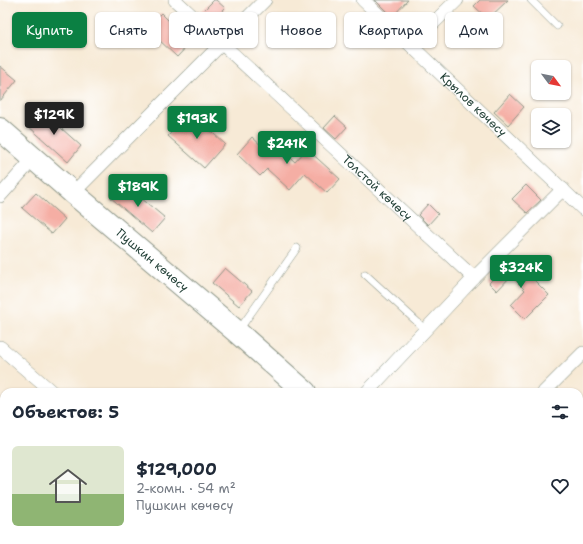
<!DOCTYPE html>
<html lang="ru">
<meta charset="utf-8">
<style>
:root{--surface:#fff;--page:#f2f2f3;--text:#1f2937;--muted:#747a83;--line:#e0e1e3;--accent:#0b8043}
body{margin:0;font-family:"Shantell Sans",sans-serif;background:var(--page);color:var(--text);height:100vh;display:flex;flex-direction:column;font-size:15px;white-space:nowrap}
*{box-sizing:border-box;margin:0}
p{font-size:13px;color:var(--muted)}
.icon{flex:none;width:22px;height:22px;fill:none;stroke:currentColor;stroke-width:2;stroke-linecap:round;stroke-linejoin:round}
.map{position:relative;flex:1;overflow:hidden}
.drawer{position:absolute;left:0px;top:388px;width:583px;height:156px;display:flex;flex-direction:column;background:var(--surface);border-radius:12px 12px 0 0;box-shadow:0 1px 3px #0004}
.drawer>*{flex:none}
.banner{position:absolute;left:12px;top:12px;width:559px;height:36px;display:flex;gap:8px}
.needle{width:26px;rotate:122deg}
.fabs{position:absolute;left:531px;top:60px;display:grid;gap:8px}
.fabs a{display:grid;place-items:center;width:40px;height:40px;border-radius:6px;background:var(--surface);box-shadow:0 1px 3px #0004;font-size:20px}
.price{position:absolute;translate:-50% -34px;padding:0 9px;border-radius:4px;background:var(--accent);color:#fff;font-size:13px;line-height:26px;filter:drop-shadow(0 1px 2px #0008)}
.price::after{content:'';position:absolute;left:50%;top:24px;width:12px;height:9px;margin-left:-6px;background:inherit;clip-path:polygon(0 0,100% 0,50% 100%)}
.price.on{background:#222;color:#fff}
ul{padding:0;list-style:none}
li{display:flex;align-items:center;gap:12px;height:100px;padding:0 12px}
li+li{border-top:1px solid var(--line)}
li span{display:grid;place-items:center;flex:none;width:112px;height:80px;border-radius:6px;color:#555}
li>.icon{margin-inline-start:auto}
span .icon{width:48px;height:48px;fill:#fffc;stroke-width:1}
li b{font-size:17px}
h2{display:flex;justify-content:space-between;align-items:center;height:48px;padding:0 12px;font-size:17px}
.chip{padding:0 14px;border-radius:6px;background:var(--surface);box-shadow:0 1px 3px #0004;font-size:14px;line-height:36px}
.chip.on{background:var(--accent);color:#fff}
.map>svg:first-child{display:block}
.building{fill:#f5aea4}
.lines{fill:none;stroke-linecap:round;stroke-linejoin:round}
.lane-casing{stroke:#8b9485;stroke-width:8}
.street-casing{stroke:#8b9485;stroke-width:14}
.highway-casing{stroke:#8b9485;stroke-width:24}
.lane{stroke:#fff;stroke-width:7}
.street{stroke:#fff;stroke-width:13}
.highway{stroke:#fff;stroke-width:22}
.labels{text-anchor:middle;stroke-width:4;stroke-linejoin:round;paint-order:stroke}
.street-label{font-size:12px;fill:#1f3d34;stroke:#fff}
</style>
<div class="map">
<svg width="583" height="544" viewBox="0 0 583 544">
<rect width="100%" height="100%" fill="#fff"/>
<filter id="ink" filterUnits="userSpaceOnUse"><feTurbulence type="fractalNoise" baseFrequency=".025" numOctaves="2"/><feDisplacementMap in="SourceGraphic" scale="8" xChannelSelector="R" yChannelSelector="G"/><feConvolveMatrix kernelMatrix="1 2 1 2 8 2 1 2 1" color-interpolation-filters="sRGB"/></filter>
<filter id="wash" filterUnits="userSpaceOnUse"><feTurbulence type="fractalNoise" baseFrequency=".012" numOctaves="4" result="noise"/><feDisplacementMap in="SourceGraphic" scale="16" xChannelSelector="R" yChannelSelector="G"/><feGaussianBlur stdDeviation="0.9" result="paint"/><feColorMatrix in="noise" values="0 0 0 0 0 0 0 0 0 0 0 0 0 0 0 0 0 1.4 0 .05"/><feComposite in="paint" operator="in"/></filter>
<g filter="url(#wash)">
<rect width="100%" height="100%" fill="#f7ead6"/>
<g id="blocks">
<!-- building -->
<path class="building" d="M214,0h2l9,8 -14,15 -10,-10z
M375,0h33l-16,17z
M480,0h28l-20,19 -14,-13z
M161,13l20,20 1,-2 10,10 -15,16 -21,-20 -1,1 -10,-9z
M0,66l17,14 -17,21z
M510,94l14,13 -16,18 -14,-13z
M41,110l40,36 -13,16 -41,-37z
M190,112l35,32 -21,24 -36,-32z
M335,116l12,11 -11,12 -12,-11z
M252,137l13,12 7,-8 23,21 12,-13 33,30 -13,14 -22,-20 -15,17 -23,-21 -7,7 -23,-22z
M123,183l42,35 -13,15 -42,-36z
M526,185l15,15 -14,13 -15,-14z
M36,193l29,26 -13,15 -30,-26z
M428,204l10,10 -10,11 -10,-10z
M513,259l36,36 -24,24 -14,-14 14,-15 -14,-14 -14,15 -8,-8z
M225,268l27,23 -13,15 -27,-23z"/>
</g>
</g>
<g filter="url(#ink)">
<use href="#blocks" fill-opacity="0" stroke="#8b9485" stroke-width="1"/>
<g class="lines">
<!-- lane casing -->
<g class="lane-casing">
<path id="lane" d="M531,0l26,26
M365,274l61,56
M239,330l58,-82
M579,430l4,4"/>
</g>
<!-- street casing -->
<g class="street-casing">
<g id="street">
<path id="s1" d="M175,0l299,278"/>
<path id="s2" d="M363,0l220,209"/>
<path d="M411,45l46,-45"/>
<path d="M73,193l192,-193"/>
<path d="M0,196l34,-38"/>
<path d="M0,347l52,45"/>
<path d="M367,392l107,-114 89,-89"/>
<path d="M544,392l39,-39"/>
<path d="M0,509l4,4"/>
<path d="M35,540l5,4"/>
<path d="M222,540l5,4"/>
<path d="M342,544l4,-4"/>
</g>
</g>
<!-- highway casing -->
<g class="highway-casing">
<g id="highway">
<path id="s3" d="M0,129l73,64 164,139 68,60"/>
<path d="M477,540l4,4"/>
</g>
</g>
<!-- lane -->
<use href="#lane" class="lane"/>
<!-- street -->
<use href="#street" class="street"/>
<!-- highway -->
<use href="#highway" class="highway"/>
</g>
</g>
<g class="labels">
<!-- street labels -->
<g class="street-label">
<text dy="4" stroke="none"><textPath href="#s2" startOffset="152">Крылов көчөсү</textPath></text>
<text dy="4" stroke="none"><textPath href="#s1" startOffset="276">Толстой көчөсү</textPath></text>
<text dy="4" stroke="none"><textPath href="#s3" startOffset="201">Пушкин көчөсү</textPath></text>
</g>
</g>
</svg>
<div class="fabs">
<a><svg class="needle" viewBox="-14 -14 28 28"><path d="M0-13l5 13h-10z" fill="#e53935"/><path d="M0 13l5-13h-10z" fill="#747a83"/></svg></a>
<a><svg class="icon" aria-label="layers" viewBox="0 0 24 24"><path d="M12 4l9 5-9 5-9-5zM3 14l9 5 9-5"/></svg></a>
</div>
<b class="price on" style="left:54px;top:136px">$129K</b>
<b class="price" style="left:197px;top:140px">$193K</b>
<b class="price" style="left:287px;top:165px">$241K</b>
<b class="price" style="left:138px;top:208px">$189K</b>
<b class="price" style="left:521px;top:289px">$324K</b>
<div class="banner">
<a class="chip on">Купить</a>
<a class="chip">Снять</a>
<a class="chip">Фильтры</a>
<a class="chip">Новое</a>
<a class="chip">Квартира</a>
<a class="chip">Дом</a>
</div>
<section class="drawer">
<h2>Объектов: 5<svg class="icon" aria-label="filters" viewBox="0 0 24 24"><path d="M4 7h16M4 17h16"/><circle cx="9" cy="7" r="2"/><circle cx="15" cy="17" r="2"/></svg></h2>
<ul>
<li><span style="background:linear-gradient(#dfe7d0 60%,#8fb573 0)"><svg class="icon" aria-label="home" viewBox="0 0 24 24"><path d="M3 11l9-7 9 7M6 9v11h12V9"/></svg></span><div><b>$129,000</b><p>2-комн. · 54 m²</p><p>Пушкин көчөсү</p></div><svg class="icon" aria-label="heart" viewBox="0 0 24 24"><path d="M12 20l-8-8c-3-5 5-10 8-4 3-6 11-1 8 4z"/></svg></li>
</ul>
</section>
</div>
